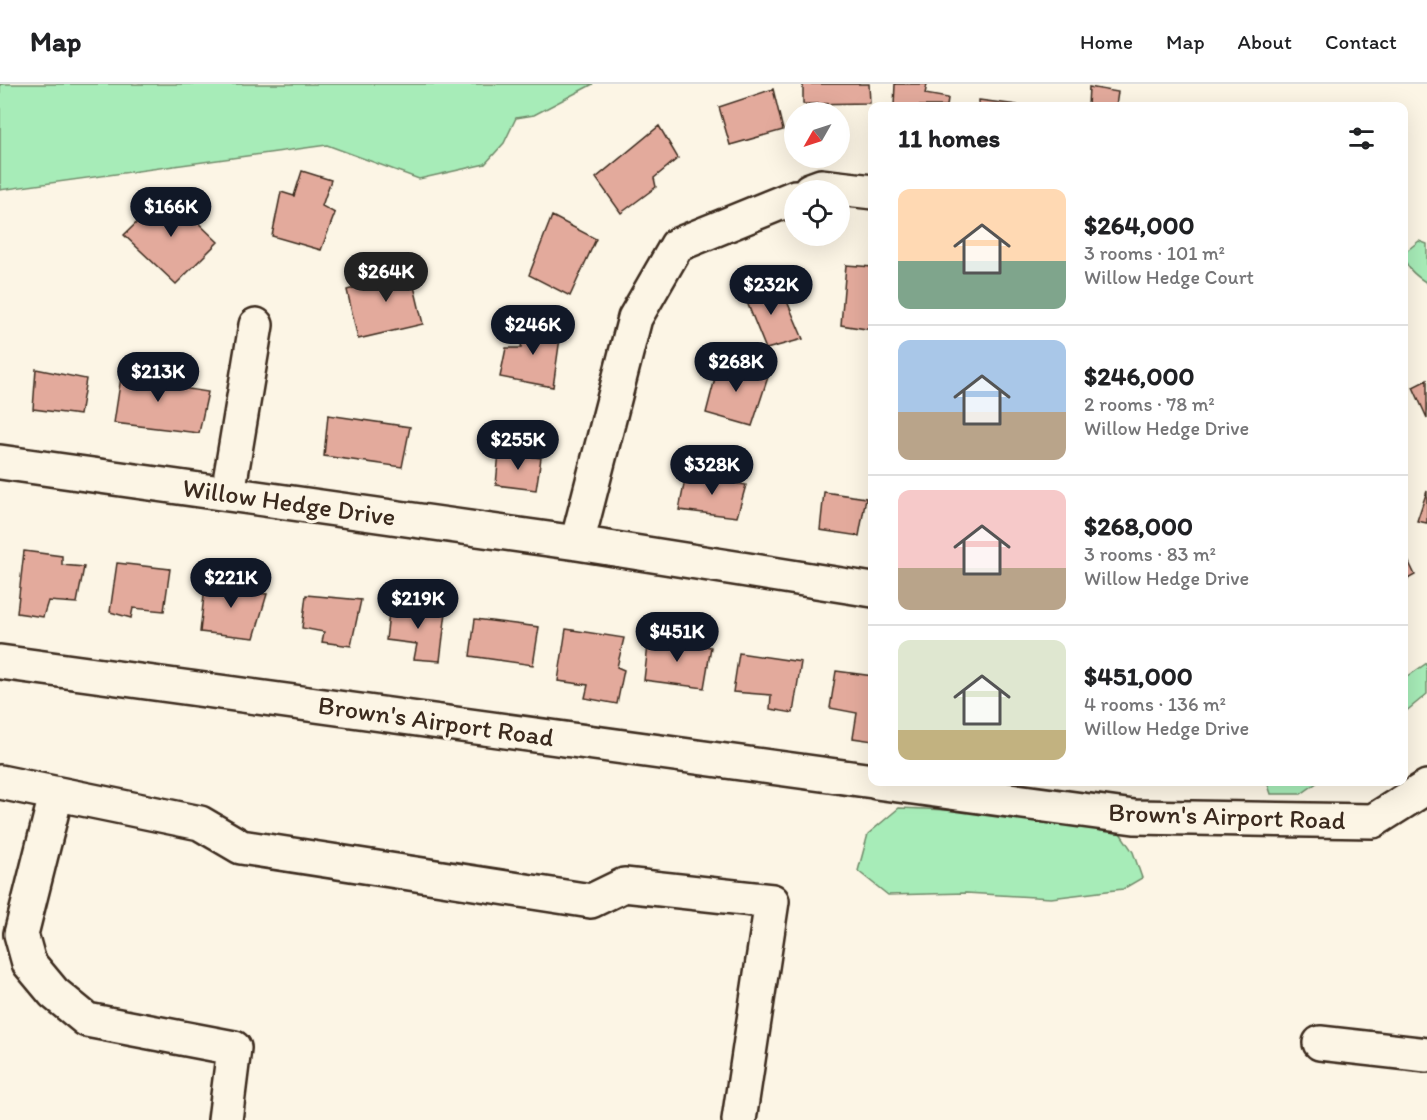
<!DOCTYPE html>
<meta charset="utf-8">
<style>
:root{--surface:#fff;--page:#f2f2f2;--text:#202124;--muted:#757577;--line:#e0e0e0;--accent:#111827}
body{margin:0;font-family:Itim,sans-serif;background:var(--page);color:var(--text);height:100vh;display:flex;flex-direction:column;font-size:22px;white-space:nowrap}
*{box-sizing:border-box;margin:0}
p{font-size:20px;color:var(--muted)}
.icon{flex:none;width:33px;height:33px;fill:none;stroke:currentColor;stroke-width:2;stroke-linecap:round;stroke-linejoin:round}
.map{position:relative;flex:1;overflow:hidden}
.drawer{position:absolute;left:868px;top:18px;width:540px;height:684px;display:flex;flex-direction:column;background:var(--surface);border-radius:12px;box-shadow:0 6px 24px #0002}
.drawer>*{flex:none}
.needle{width:39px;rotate:231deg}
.controls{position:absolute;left:784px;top:18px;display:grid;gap:12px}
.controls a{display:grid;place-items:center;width:66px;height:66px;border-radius:50%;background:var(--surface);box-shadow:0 6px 24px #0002;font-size:30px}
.price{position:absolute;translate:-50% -51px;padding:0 14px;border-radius:21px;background:var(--accent);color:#fff;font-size:20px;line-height:39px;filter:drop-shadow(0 2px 3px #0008)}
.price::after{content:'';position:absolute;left:50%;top:36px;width:18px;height:14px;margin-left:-9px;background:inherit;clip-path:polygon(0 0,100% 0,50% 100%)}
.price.on{background:#222;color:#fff}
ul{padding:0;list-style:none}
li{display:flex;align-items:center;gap:18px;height:150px;padding:0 30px}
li+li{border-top:2px solid var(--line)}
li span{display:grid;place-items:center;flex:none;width:168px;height:120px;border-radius:12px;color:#555}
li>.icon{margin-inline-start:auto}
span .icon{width:72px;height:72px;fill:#fffc;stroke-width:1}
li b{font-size:26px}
h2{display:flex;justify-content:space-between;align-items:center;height:72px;padding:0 30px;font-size:26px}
header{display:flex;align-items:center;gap:36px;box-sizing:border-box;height:84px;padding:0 30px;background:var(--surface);border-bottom:2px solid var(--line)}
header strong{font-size:28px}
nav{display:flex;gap:33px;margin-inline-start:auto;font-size:21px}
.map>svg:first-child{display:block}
.green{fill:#a7ecb8;stroke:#718b6b;stroke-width:1.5}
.building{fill:#e3aa9c;stroke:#3b2a1e;stroke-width:1.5}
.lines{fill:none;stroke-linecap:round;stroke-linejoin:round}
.minor-casing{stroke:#3b2a1e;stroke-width:38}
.minor{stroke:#fcf5e5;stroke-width:33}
.labels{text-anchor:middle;stroke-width:6;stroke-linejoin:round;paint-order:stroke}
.street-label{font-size:26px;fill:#3b2a1e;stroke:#fcf5e5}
</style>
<header>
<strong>Map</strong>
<nav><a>Home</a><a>Map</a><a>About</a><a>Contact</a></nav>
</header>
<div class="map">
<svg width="1427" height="1036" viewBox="0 0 1427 1036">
<rect width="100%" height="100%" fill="#fcf5e5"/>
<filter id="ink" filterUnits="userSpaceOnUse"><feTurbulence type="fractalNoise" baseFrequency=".0167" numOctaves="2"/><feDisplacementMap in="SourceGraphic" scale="12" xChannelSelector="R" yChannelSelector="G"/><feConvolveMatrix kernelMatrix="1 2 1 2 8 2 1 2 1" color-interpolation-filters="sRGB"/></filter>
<g filter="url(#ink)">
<!-- green -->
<path class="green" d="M0,0h593l-59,31 -18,3 -12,25 -19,21 -66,15 -92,-34 -327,45z
M1419,157l8,3v39c-11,-7 -23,-16 -23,-30z
M1427,579v31l-23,19v-34z
M1267,698h51l-17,12h-30z
M899,724l128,5 91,17 15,22 9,26 -19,11 -72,9 -85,-5 -78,2 -30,-24 10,-37z"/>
<!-- building -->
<path class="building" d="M803,0h66l1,19 -67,1z
M895,0h32l-2,10 23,4 -1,8h-53z
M1089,3l29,5 -2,14h-28z
M773,5l10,41 -53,15 -11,-38z
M979,16l38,5v1h-38z
M659,42l19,32 -24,20 2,9 -35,26 -25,-35z
M302,87l29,9 -9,26 13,7 -14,37 -49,-14 9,-44 13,4z
M167,109l51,49 -42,42 -52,-49z
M552,132l44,23 -26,57 -41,-21z
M408,177l15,63 -65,15 -11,-49 39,-11 -4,-15z
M846,181l27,2v63l-32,-5z
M763,194l10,25 13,-4 17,40 -37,10 -26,-64z
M524,237l37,10 -8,56 -53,-10 6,-29h15z
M720,275l48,18 -16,49 -46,-13z
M123,280l30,5 -2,14 57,9 -9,41 -85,-10z
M36,285l50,10 -6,36 -47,-6z
M1427,296v38l-14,-31z
M328,331l82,12 -8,40 -78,-11z
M499,368l42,6 -5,32 -40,-5z
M686,390l60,11 -9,32 -58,-7z
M1427,407v32l-10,-2z
M824,408l42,6 -7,38 -39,-6z
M24,467l38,5v9l22,2 -7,36 -29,-2 -5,16 -26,-4z
M1404,468l11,23 -11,6z
M117,479l53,6 -6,42 -31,-3 -2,10 -21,-6z
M206,493l41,8 -2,7 22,2 -13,44 -54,-6z
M306,511l55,5 -10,46 -29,-4 2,-10 -22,-4z
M390,520l56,8 -6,49 -26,-2 3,-15 -31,-4z
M475,535l64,8 -6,38 -63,-9z
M566,545l58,9 -7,29 7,3 -7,34 -32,-6 3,-13 -30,-4z
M649,553l62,10 -7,41 -60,-8z
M739,569l62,9 -8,51 -23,-4 1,-14 -38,-3z
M836,587l37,5v65l-20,-3 4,-25 -27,-5z"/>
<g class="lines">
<!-- minor casing -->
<g class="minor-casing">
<path id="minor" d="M810,106l11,-4 52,6
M795,113l-118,48 -42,73 -58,225 296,47
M0,378l577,81
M228,409l28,-168
M0,578l873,119
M0,698l200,41 41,24 350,54 33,-16 148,16 -33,219
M876,698l258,35 239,4 54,-34
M56,711l-35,139 8,29 25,30 33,27 147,28 -9,72
M1320,959l107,12"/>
</g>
<!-- minor -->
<use href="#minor" class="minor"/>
</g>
</g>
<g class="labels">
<!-- street labels -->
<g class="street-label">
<text transform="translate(289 418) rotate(8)" y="9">Willow Hedge Drive</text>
<text transform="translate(436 637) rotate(8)" y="9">Brown's Airport Road</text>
<text transform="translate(1227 732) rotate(2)" y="9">Brown's Airport Road</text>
</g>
</g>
</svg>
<div class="controls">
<a><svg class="needle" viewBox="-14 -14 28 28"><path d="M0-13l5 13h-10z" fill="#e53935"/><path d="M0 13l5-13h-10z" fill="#757577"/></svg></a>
<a><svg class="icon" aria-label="locate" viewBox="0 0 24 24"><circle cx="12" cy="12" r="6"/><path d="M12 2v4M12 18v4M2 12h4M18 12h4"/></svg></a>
</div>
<b class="price" style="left:171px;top:154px">$166K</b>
<b class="price on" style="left:386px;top:219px">$264K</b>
<b class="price" style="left:771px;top:232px">$232K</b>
<b class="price" style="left:533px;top:272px">$246K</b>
<b class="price" style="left:736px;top:309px">$268K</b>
<b class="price" style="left:158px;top:319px">$213K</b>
<b class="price" style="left:518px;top:387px">$255K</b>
<b class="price" style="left:712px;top:412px">$328K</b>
<b class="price" style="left:231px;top:525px">$221K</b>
<b class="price" style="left:418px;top:546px">$219K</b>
<b class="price" style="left:677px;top:579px">$451K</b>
<section class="drawer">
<h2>11 homes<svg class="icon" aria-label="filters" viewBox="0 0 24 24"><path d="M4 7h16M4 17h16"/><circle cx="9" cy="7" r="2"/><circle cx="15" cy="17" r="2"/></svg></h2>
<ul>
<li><span style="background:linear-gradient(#ffd9b3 60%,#7fa58c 0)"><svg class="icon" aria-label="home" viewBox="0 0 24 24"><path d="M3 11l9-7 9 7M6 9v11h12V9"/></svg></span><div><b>$264,000</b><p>3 rooms · 101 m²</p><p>Willow Hedge Court</p></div></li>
<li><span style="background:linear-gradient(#a9c7e8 60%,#b9a48a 0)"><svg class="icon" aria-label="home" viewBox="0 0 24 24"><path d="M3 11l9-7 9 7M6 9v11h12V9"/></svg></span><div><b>$246,000</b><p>2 rooms · 78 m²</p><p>Willow Hedge Drive</p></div></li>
<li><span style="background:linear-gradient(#f6c9c9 65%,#b9a48a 0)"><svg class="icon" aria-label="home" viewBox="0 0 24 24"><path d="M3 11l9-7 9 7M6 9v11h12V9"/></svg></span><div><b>$268,000</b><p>3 rooms · 83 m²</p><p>Willow Hedge Drive</p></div></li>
<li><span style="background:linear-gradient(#dfe7d0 75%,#c2b280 0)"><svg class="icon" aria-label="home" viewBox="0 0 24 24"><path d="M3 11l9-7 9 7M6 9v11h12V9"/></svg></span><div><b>$451,000</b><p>4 rooms · 136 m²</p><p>Willow Hedge Drive</p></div></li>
</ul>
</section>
</div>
